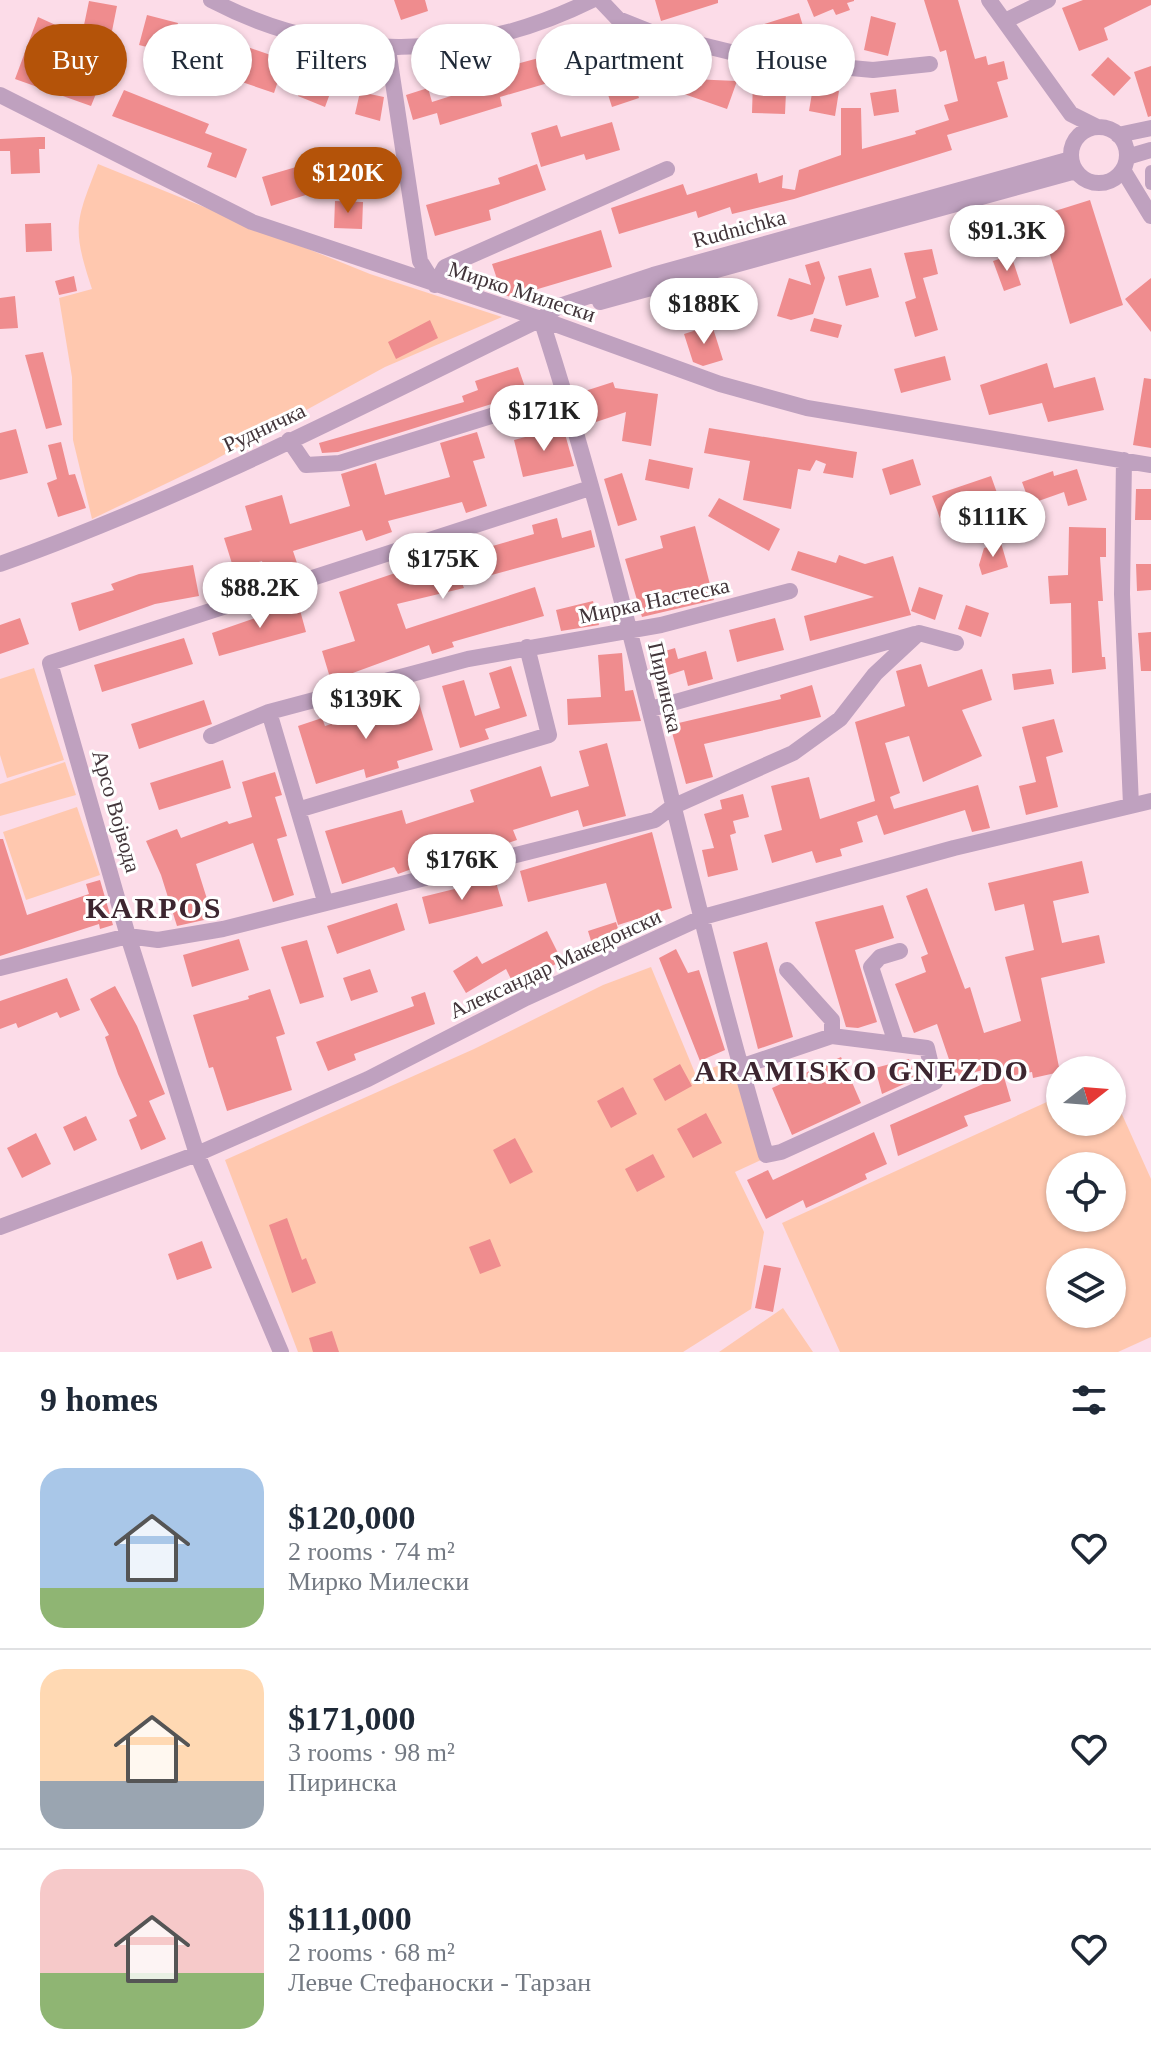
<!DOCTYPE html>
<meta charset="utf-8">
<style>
:root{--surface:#fff;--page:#f6f6f7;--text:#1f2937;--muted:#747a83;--line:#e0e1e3;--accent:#b45309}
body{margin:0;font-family:Georgia,serif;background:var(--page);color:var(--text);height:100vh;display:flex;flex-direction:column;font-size:30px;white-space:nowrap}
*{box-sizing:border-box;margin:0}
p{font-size:26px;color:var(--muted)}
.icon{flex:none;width:44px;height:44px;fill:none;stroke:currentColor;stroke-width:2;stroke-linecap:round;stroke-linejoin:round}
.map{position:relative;height:1352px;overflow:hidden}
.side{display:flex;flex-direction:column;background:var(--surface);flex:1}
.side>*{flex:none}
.hud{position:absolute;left:24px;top:24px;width:1104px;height:72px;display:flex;gap:16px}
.needle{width:52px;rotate:73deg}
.tools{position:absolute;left:1046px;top:1056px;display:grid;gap:16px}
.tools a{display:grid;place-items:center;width:80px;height:80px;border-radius:50%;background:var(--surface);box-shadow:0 2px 6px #0004;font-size:40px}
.price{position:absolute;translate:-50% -68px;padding:0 18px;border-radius:28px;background:#fff;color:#222;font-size:26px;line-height:52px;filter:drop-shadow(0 2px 4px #0008)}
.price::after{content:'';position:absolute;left:50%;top:48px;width:24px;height:18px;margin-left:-12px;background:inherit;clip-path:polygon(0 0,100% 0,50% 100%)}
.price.current{background:var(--accent);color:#fff}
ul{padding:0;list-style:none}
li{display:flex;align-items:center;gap:24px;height:200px;padding:0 40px}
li+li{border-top:2px solid var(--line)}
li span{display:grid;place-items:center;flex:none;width:224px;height:160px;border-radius:24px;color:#555}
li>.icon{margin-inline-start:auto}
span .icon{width:96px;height:96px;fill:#fffc;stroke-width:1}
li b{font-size:34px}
h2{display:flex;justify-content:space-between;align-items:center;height:96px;padding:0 40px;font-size:34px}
.pill{padding:0 28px;border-radius:36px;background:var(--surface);box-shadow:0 2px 6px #0004;font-size:28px;line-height:72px}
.pill.current{background:var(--accent);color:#fff}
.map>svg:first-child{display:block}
.green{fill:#ffc8af;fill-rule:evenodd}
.building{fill:#ef8c8e}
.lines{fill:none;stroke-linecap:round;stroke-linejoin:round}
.pedestrian{stroke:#bfa1bf;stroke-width:12}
.minor{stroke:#bfa1bf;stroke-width:16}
.labels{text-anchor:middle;stroke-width:6;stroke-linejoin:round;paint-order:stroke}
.street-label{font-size:22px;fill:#42353a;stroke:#fff}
.district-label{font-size:30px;font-weight:bold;letter-spacing:2px;fill:#3d2630;stroke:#fff}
</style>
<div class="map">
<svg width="1151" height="1352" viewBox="0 0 1151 1352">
<rect width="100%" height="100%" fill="#fcdce8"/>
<!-- green -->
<path class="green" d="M98,164l272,110 132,43 -117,50 -178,97 -115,55 -19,-79 -1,-63 -13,-79 33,-9c-20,-61 -17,-66 6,-125z
M34,668l30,92 -57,18 -7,-23v-76z
M65,762l11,33 -76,21v-32z
M77,807l23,68 -74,25 -23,-68z
M651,967l44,106 36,-11 30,98 -26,12 29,60 -13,77 -68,43h-385l-73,-192 249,-111 129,-64z
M1112,1092l39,87v158l-33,15h-278l-58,-129 278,-127v26h52zM1060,1166h52v52h-52zM1060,1262h52v52h-52z
M783,1308l30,44h-94z"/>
<!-- building -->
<path class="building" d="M394,0h31l3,11 -27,9z
M655,0h63v3l-57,18z
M807,0h47v1l-7,2 3,7 -14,5 -3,-6 -19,8z
M924,0h34l17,59 11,-3 2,9 16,-4 4,18 -11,3 11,35 -61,18 5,15 -158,49 -62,15 -2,-7 -32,11 -2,-7 -77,23 -8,-26 72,-24 4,11 70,-22 2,10 24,-8 -1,13 13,2 4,-20 42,-15v-47h20l1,41 54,-15 -1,-3 34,-11 -5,-15 14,-4 -12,-51 -6,2z
M1083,0h68v5l-47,23 4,12 -29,11 -17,-43z
M89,1l28,5 -5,25 -28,-6z
M799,13l8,26 -32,11 -15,-2 -5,-21z
M147,15l31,8 -8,30 -31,-8z
M871,16l25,7 -8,33 -24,-6z
M38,17l22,10 -14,32 56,20 -11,27 -76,-27z
M204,32l81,28 -11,33 -38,-13 3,-11 -43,-14z
M591,44l8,24 -99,29 2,9 -62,19 -3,-12 -24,7 -7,-25 22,-7 4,14 76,-24 -3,-11z
M101,52l21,5 -3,13 -21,-5z
M1108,57l23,21 -17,18 -23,-21z
M664,61l39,13 -12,5 46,2 -10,28 -83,-29 1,-4 14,1z
M1151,66v50l-3,1 -14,-45z
M308,70l27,10 -10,27 -27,-11z
M630,70l9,28 -27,9 -9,-28z
M753,81l33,11 -1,22 -33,-1z
M813,87l26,4 -4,25 -26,-5z
M896,89l3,23 -25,4 -4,-23z
M124,90l85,34 -4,9 42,16 -11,29 -29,-11 5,-14 -100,-37z
M360,92l24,5 -4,24 -25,-7z
M612,122l8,28 -34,10 -2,-6 -43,13 -10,-34 26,-8 4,12z
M39,137h6v12h-6l1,24 -29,1 -1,-23h-10v-12z
M390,157l7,27 -23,9 -10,-27z
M537,164l9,26 -57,20 2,10 -56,16 -9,-31 74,-21 -2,-6z
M303,165l9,28 -41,13 -9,-29z
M1090,200l33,105 -53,19 -31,-108z
M335,201l28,1 -1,27 -28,-1z
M51,223l1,28 -26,1 -1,-28z
M601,230l11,37 -101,30 -9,-3 -10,-30z
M932,249l6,25 -15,4 15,52 -23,7 -10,-35 11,-4 -12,-45z
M1011,255l10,30 -17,6 -11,-30z
M819,261l6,17 -12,36 -22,6 -14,-4 12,-38 22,7 -6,-20z
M871,268l8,29 -33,9 -8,-30z
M74,276l3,15 -18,4 -4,-14z
M1151,278v54l-26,-33z
M15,296l3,32 -18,1v-31z
M814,318l28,7 -4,13 -28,-7z
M430,320l8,18 -42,21 -8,-17z
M712,325l11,35 -20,6 -10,-4 -9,-28z
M43,352l19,73 -16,4 -21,-74z
M945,356l6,24 -50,13 -7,-24z
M1047,363l7,25 41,-11 9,33 -56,12 -6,-19 -53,12 -9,-30z
M518,367l9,26 -189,59 -16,1 -3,-10 145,-41 -2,-6 16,-6 -3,-9z
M1144,378l7,1v69l-18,-3z
M613,382l2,6 43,6 -7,52 -29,-5 4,-29 -30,10 -11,-31z
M563,427l11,39 -51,11 -9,-37z
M709,428l148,24 -4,26 -30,-5 3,-9 -10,-4 -6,11 -12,-2 -7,40 -48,-9 7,-39 -46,-8z
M16,429l12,44 -28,7v-47z
M477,432l8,26 -12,3 14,45 -21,7 -4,-11 -74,19 4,11 -26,9 -4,-11 -69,21 4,12 -32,10 -3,-12 -28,9 -10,-32 28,-8 -7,-24 37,-11 8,29 60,-18 -9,-32 35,-11 9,32 65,-18 -10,-34z
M61,442l8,33 6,-1 11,34 -28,9 -11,-34 10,-4 -9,-34z
M649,459l44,9 -4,21 -44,-9z
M913,459l8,26 -31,10 -8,-26z
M1077,469l10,31 -19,6 -4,-14 -34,12 -8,-22 31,-11 1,5z
M622,473l15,47 -19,6 -14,-47z
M991,476l11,31 -59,20 -11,-31z
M1136,489h15v31h-16z
M719,498l61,31 -11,22 -61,-35z
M557,518l5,20 29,-8 4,17 -133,36 2,5 -67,16 9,25 129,-42 9,29 -92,26 2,5 -22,7 -3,-9 -98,36 -9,-30 33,-10 -16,-49 86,-29 2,6 43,-10 -2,-6 66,-19 -2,-9z
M695,526l19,74 -72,17 -17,-58 38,-11 -3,-12z
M1069,527l37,1v29h-6l3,44h-5l4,56h3l1,12 -34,4 -1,-70 -21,1 -2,-28 20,-1z
M1001,543l7,24 -26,8 -3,-10 5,-17z
M798,551l38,12 3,-8 26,9 28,-8 18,59 -101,26 -6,-25 70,-19 -83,-27z
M1136,564h15v26l-14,1z
M193,565l6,31 -44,8 -76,27 -8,-28 43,-13 -3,-6 28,-10z
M919,587l24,8 -8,25 -24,-9z
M593,601l6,24 -38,6 -5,-21z
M298,603l8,29 -87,24 -7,-23z
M966,605l23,8 -8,24 -23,-8z
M20,618l9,26 -29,10v-29z
M775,618l9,32 -47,12 -8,-32z
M1151,632v39h-10l-3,-38z
M184,638l9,26 -91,28 -8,-27z
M675,648l3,11 28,-8 7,28 -25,7 -4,-16 -25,8 -7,-23z
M622,653l3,38 8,-1 8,31 -73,4 -1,-26 34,-2 -3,-42z
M921,664l7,23 54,-18 10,31 -30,10 20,46 -59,26 -14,-46 -24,7 15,50 -10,4 4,12 84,-24 12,43 -18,4 -7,-22 -81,25 -7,-20 -20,7 6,20 -23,7 2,7 -26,7 -4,-12 -40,12 -8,-28 18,-5 -11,-44 38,-9 11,42 55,-18 -20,-79 50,-16 -9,-35z
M511,666l16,50 -42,13 4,10 -29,9 -18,-62 22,-6 11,36 25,-8 -11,-35z
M1051,669l3,15 -40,6 -2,-16z
M812,685l9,32 -117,27 9,33 -27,7 -16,-59 111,-26 -1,-4z
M417,696l16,54 -36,11 2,7 -33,10 -2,-9 -48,15 -18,-58 24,-8 3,8z
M204,700l8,24 -73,25 -8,-25z
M1054,719l9,33 -17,5 12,50 -32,8 -7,-29 17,-4 -14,-55z
M607,743l19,73 -43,11 -5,-17 -65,20 4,10 -27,9 -2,-8 -90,33 -4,-7 -52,17 -17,-53 77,-21 4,14 68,-22 -4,-12 71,-24 10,31 38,-11 -10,-35z
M223,760l8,28 -72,22 -9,-27z
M275,772l7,23 -7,2 12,39 -10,3 17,56 -21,7 -20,-59 -57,21 17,54 -36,8 -16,-51 -15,-34 31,-12 4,9 46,-17 2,3 23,-7 -10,-35z
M743,794l6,23 -16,4 3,12 -6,2 8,35 -30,7 -6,-27 12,-2 -10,-34 18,-5 -2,-9z
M652,832l20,76 -54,17 -12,-42 -78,19 -8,-31z
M0,839h3l24,76 62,-21 -3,-10 14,-4 13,45 -13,4 -1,-5 -99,32z
M1082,861l7,32 -36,8 9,42 37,-8 6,28 -64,15 19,94 -27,6 -1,-6 -28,5 7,24 -47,15 4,10 -70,30 -8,-31 109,-48 -4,-10 -40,10 -18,-53 -23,9 -19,-49 31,-12 -5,-15 7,-3 -22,-58 21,-8 38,101 5,-2 14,46 37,-12 -16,-64 29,-7 -10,-46 -29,7 -7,-28z
M495,879l8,27 -74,18 -7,-27z
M397,903l8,27 -68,24 -10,-28z
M883,905l11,33 -39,12 22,72 -19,6 -12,-1 -31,-105z
M616,922l6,20 -27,12 -7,-23z
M547,931l15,30 -48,24 -8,-16 -40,24 -13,-22 24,-15 5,8z
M239,939l10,31 -57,17 -9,-32z
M307,940l17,57 -24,7 -19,-57z
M767,942l26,95 -35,12 -25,-97z
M676,949l12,24 11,-3 26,80 -25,11 -41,-103z
M370,969l8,23 -27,9 -8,-23z
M67,978l13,32 -20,8 -3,-6 -39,16 -2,-5 -16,6v-28z
M115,986l22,40 28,68 -16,7 17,38 -25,11 -12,-30 8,-4 -19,-42 -13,-37 4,-2 -19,-36z
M270,989l15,45 -9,3 16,53 -65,21 -14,-44 -4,1 -16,-53 56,-16 -1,-3z
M425,992l10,32 -81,30 2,6 -28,11 -12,-29 98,-36 -3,-9z
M841,1057l20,46 -69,32 -20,-47z
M909,1059l6,20 -33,15 -7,-26z
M680,1064l12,22 -27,15 -12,-22z
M623,1087l14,27 -26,14 -14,-27z
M706,1113l16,30 -29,15 -16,-29z
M86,1116l11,24 -23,11 -11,-24z
M874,1132l13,32 -22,10 2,5 -35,17 -26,12 -3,-8 -37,19 -19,-39 21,-10 5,10z
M36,1133l15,31 -29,14 -15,-30z
M515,1138l18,34 -23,12 -17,-34z
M653,1154l12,23 -28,15 -12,-23z
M287,1218l15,42 4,-2 10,25 -24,10 -23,-68z
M490,1239l11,27 -21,8 -11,-27z
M202,1241l10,27 -35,12 -9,-26z
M764,1265l17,3 -8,44 -18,-4z
M332,1331l7,21h-26l-4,-14z"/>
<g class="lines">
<!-- pedestrian -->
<path class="pedestrian" d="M1151,171v13"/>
<!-- minor -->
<path class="minor" d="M211,0c122,64 258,61 381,0
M600,0l18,19 35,14 110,27 110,10 57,-6
M989,0l82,114 26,13
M1005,21l43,-21
M388,49l32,212 15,24 10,-18 222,-98
M0,95l252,127 289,97 179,65 87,24 344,57
M1071 155a28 28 0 1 1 56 0a28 28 0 1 1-56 0Z
M1118,135l33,-7
M1127,157l24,-7
M1123,170l28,46
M600,302l476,-131
M541,319c89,275 143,559 225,836l15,-3 154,-70 -8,-34 -95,-12 -92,31
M289,440l17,25 34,-2 225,-70
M1124,460l-2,134 9,211
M0,564c186,-66 364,-159 541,-245l18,-13 94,-31 418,-116
M651,709l264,-75
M269,712l56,189
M211,736l58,-24 199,-53 193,-34 129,-34
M301,809l248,-74 -22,-88
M0,968l128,-32 30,4 65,-11 432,-109 17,-13 121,-54 47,-34 35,-45 44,-41 37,10
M787,970l45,50v16
M896,1043l-25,-76 9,-10 20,-6
M0,1227l197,-73 171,-75 158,-81 177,-81 251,-69 197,-47
M281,1352l-84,-198 -69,-218 -78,-273 540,-175"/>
</g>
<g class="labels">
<!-- street labels -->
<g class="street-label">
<text transform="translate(739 228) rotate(-15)" y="8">Rudnichka</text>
<text transform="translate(522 291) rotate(18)" y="8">Мирко Милески</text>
<text transform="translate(264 427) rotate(-25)" y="8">Рудничка</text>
<text transform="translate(654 600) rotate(-12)" y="8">Мирка Настеска</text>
<text transform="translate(666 687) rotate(77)" y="8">Пиринска</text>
<text transform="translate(117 811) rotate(74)" y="8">Арсо Војвода</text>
<text transform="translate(555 963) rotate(-25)" y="8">Александар Македонски</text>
</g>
<!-- district labels -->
<g class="district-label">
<text x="154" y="918">KARPOS</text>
<text x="862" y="1081">ARAMISKO GNEZDO</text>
</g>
</g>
</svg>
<div class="tools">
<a><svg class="needle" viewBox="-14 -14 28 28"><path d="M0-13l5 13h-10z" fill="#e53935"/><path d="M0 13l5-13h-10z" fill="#747a83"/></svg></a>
<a><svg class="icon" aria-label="locate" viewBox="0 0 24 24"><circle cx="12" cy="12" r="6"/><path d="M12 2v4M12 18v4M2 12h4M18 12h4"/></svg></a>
<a><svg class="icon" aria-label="layers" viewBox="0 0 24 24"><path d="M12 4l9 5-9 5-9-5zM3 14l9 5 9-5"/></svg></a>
</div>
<b class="price current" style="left:348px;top:215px">$120K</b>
<b class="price" style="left:1007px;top:273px">$91.3K</b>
<b class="price" style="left:704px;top:346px">$188K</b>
<b class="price" style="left:544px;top:453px">$171K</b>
<b class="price" style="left:993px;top:559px">$111K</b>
<b class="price" style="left:443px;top:601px">$175K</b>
<b class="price" style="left:260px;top:630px">$88.2K</b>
<b class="price" style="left:366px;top:741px">$139K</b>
<b class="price" style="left:462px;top:902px">$176K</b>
<div class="hud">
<a class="pill current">Buy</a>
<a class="pill">Rent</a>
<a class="pill">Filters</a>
<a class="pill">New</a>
<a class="pill">Apartment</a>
<a class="pill">House</a>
</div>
</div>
<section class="side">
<h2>9 homes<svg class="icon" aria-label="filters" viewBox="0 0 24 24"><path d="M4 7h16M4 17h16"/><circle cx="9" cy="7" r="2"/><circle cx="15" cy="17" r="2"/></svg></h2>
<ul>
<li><span style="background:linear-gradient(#a9c7e8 75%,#8fb573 0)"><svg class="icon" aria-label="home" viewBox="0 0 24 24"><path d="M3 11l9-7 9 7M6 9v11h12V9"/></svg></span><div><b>$120,000</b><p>2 rooms · 74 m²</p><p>Мирко Милески</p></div><svg class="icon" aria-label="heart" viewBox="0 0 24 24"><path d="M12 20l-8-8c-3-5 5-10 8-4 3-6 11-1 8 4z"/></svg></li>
<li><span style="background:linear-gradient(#ffd9b3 70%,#9aa5b1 0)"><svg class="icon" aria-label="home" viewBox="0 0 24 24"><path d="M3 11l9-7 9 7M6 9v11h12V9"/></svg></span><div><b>$171,000</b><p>3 rooms · 98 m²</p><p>Пиринска</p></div><svg class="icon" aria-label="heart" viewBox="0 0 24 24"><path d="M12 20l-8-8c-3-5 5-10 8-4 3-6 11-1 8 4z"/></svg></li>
<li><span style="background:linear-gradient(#f6c9c9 65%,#8fb573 0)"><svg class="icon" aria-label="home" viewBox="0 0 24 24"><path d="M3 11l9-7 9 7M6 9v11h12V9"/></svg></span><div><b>$111,000</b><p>2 rooms · 68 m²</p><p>Левче Стефаноски - Тарзан</p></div><svg class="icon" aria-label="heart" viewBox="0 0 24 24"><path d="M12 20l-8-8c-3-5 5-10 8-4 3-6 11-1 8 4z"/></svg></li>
</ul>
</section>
